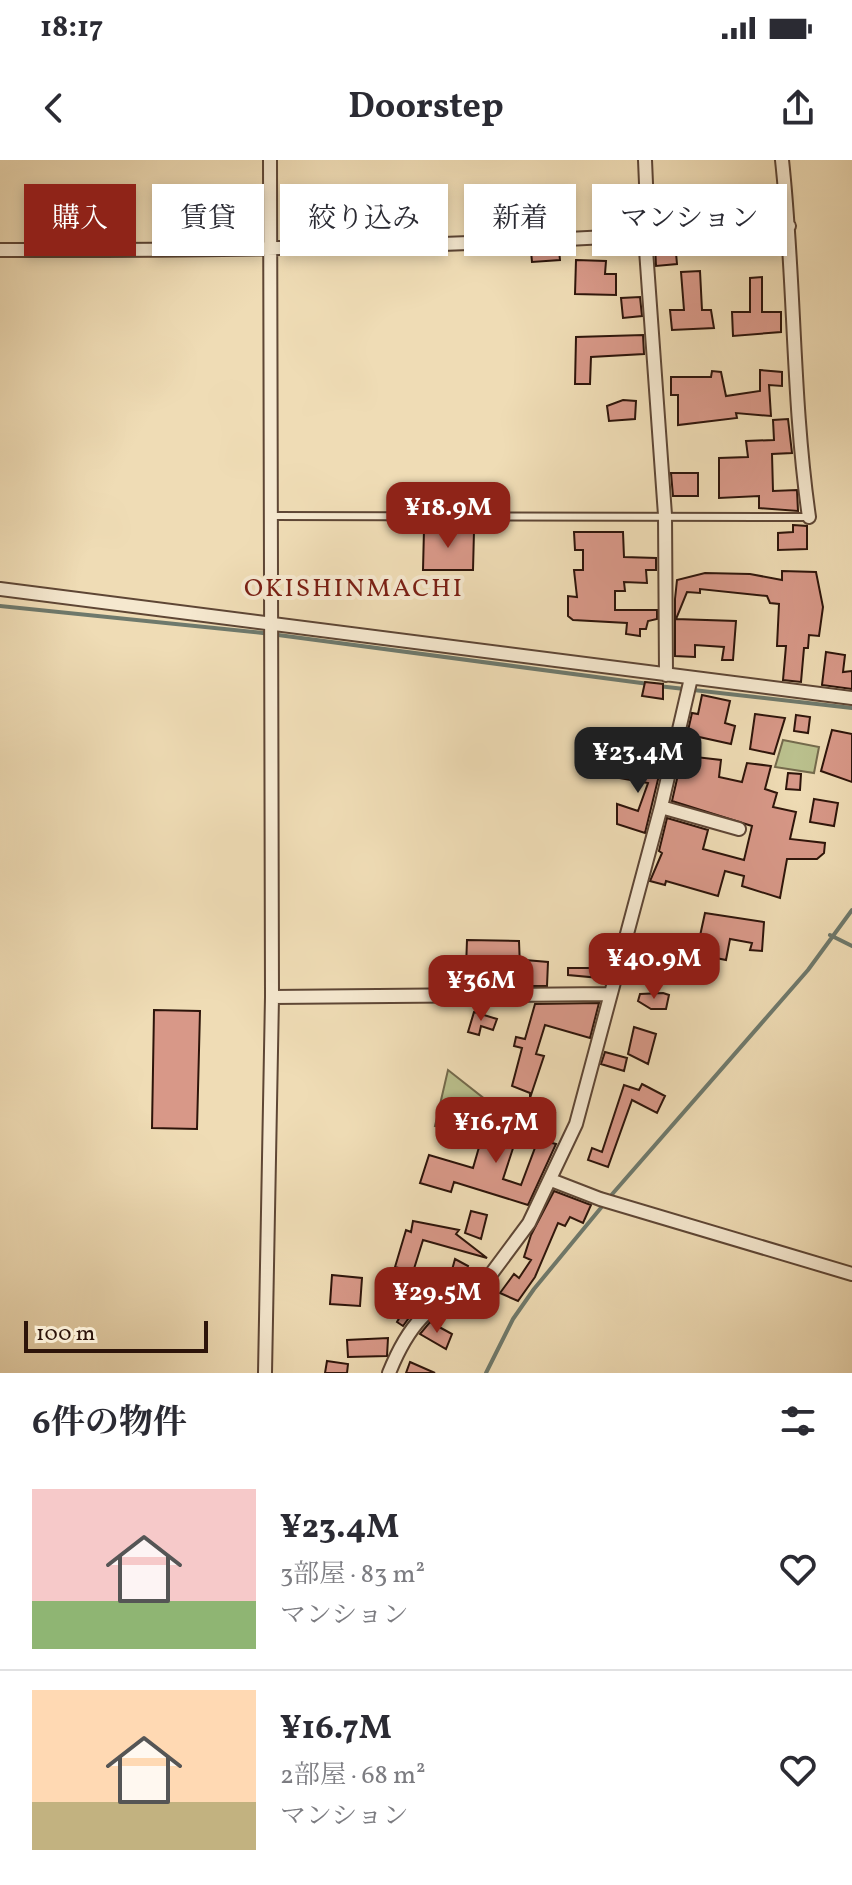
<!DOCTYPE html>
<html lang="ja">
<meta charset="utf-8">
<style>
:root{--surface:#fff;--page:#f2f2f3;--text:#2b2b33;--muted:#7c7c81;--line:#e1e1e2;--accent:#8f2418}
body{margin:0;font-family:Vollkorn,"Noto Serif JP",serif;background:var(--page);color:var(--text);height:100vh;display:flex;flex-direction:column;font-size:30px;white-space:nowrap}
*{box-sizing:border-box;margin:0}
p{font-size:26px;color:var(--muted)}
.icon{flex:none;width:44px;height:44px;fill:none;stroke:currentColor;stroke-width:2;stroke-linecap:round;stroke-linejoin:round}
.map{position:relative;height:1213px;overflow:hidden}
.panel{display:flex;flex-direction:column;background:var(--surface);flex:1}
.panel>*{flex:none}
.top-card{position:absolute;left:24px;top:24px;width:804px;height:72px;display:flex;gap:16px}
.scale{position:absolute;left:24px;bottom:20px;width:184px;box-sizing:border-box;padding-left:8px;border:4px solid #2d140a;border-top:0;font-size:22px;line-height:28px;white-space:nowrap;color:#2d140a;-webkit-text-stroke:6px #f5e8cf;paint-order:stroke}
.price{position:absolute;translate:-50% -68px;padding:0 18px;border-radius:16px;background:var(--accent);color:#fff;font-size:26px;line-height:52px;filter:drop-shadow(0 2px 4px #0008)}
.price::after{content:'';position:absolute;left:50%;top:48px;width:24px;height:18px;margin-left:-12px;background:inherit;clip-path:polygon(0 0,100% 0,50% 100%)}
.price.current{background:#222;color:#fff}
ul{padding:0;list-style:none}
li{display:flex;align-items:center;gap:24px;height:200px;padding:0 32px}
li+li{border-top:2px solid var(--line)}
li span{display:grid;place-items:center;flex:none;width:224px;height:160px;border-radius:0px;color:#555}
li>.icon{margin-inline-start:auto}
span .icon{width:96px;height:96px;fill:#fffc;stroke-width:1}
li b{font-size:34px}
h2{display:flex;justify-content:space-between;align-items:center;height:96px;padding:0 32px;font-size:34px}
.chip{padding:0 28px;border-radius:0px;background:var(--surface);box-shadow:0 4px 12px #0003;font-size:28px;line-height:72px}
.chip.current{background:var(--accent);color:#fff}
.status{display:flex;justify-content:space-between;align-items:center;height:56px;padding:0 40px;background:var(--surface);direction:ltr}
.status svg{height:22px;fill:currentColor}
header{display:flex;justify-content:space-between;align-items:center;height:104px;padding:0 32px;background:var(--surface);font-size:36px;font-weight:700}
.map>svg:first-child{display:block}
.green{fill:#bac08d;stroke:#746a4c;stroke-width:2}
.lines{fill:none;stroke-linecap:round;stroke-linejoin:round}
.stream{stroke:#6e796c;stroke-width:4}
.building{fill:#d89888;stroke:#2d140a;stroke-width:2}
.service-casing{stroke:#5e4635;stroke-width:10}
.minor-casing{stroke:#5e4635;stroke-width:16}
.service{stroke:#f5e8cf;stroke-width:6}
.minor{stroke:#f5e8cf;stroke-width:12}
.labels{text-anchor:middle;stroke-width:8;stroke-linejoin:round;paint-order:stroke}
.quarter-label{font-size:26px;letter-spacing:2px;fill:#7a1f14;stroke:#f5e8cf}
</style>
<div class="status"><b>18:17</b><svg viewBox="0 0 49 12"><path d="M0 12V9h3v3zM5 12V6h3v6zM10 12V3h3v9zM15 12V0h3v12zM26 1h20v11H26zM47 4h2v5h-2z"/></svg></div>
<header><svg class="icon" aria-label="back" viewBox="0 0 24 24"><path d="M15 5l-7 7 7 7"/></svg>Doorstep<svg class="icon" aria-label="share" viewBox="0 0 24 24"><path d="M12 15V3M7 8l5-5 5 5M5 13v7h14v-7"/></svg></header>
<div class="map">
<svg width="852" height="1213" viewBox="0 0 852 1213">
<rect width="100%" height="100%" fill="#efdcb5"/>
<filter id="stains"><feTurbulence type="fractalNoise" baseFrequency=".0025" numOctaves="4"/><feColorMatrix values="0 0 0 0 .2 0 0 0 0 .09 0 0 0 0 .02 0 0 0 .5 -.17"/></filter>
<radialGradient id="worn" r=".72"><stop offset=".6" stop-color="#630" stop-opacity="0"/><stop offset="1" stop-color="#630" stop-opacity=".3"/></radialGradient>
<!-- green -->
<path class="green" d="M783,580l36,7 -5,26 -39,-6z
M448,910l38,30 -6,28 -45,-2z"/>
<g class="lines">
<!-- stream -->
<path class="stream" d="M0,446l263,27 386,51
M658,526l194,22
M830,775l22,11
M486,1213l27,-54 21,-30 80,-97 194,-222 44,-60"/>
</g>
<!-- building -->
<path class="building" d="M758,30h15l-1,25h-15z
M675,82l2,22 -21,2 -1,-22z
M559,90l1,10 -28,2 -1,-11z
M576,100l30,1 -1,13h11v21l-41,-1z
M700,111l2,39h9l3,18 -42,2 -2,-20h14l-3,-38z
M762,117v35h19v20l-48,4 -1,-24h18v-34z
M640,137l2,19 -19,2 -2,-20z
M643,175l1,19 -53,3 -1,27h-15l1,-47z
M760,210l22,2v14l-13,-1 2,31 -35,-3 1,5 -59,7v-30h-7v-18h40l1,-6 9,1 5,24 34,-5z
M623,240l13,1 -1,18 -26,2 -2,-15z
M788,259l4,34 -20,1 1,37 24,-1 1,21 -39,-3v-12l-40,2v-40l29,-1 -2,-16 28,-1 -1,-20z
M671,313h27v23h-25z
M793,365l14,1v23l-29,1v-17l15,-1z
M424,369l50,2 -1,39h-50z
M574,372h49l1,25 32,1v12h-10l1,13 -23,-1 1,9h-10v19h42v9l-9,2 -2,8h-6v7l-14,-2 1,-11 -54,-3 -5,-4v-20l9,1 -3,-27h9v-20h-8z
M782,411l34,1 7,35 -4,29 -10,-1 -1,13h-4l-3,34 -18,-2 3,-34h-9l2,-42 -9,-1 -3,-7 -67,-7v4l-13,-1 -11,27 60,2 -3,39h-11l2,-13 -29,-2v12l-20,-1v-57l2,-19 28,-7 45,1 32,6z
M826,492l19,3 -2,17 9,-1v18l-30,-4z
M645,522l18,2v15l-21,-3z
M702,535l28,6 -5,22 10,3 -4,18 -32,-7 -4,20 26,3 -2,17 23,5 5,-19 24,3 -6,23 12,4 -4,14 23,5 -6,27 35,4 -1,10 -7,6h-30l-7,39 -38,-12 2,-10 -19,-5 -7,25 -52,-15 -1,4 -15,-4 12,-28 -3,-2 8,-33 41,12 -5,19 41,11 8,-34 -80,-25 20,-88 6,1z
M755,554l30,4 -11,36 -24,-5z
M796,555l14,2 -2,16 -14,-2z
M832,570l20,4v48l-31,-11z
M622,600l39,7 -16,66 -28,-9v-20l21,7 10,-28 -29,-5z
M788,613l13,1 -1,16 -14,-1z
M814,639l24,4 -4,23 -24,-4z
M705,753l59,9 -2,29 -12,-1 2,-7 -22,-4 -4,21 -30,-6z
M467,780l52,1 1,26 -54,1z
M525,800l23,2 -1,24h-23z
M568,808h30l3,10 -33,-3z
M663,833l6,2 -3,14h-15l-13,-8 2,-7z
M599,843l-9,35 -45,-13 -9,29 8,2 -14,42v-5l-18,-7 10,-38 -8,-2 2,-9 9,2 10,-35z
M154,850l46,1 -3,118 -45,-1z
M474,852l23,7 -4,11 -12,-4 -2,9 -11,-3z
M634,867l22,7 -8,30 -20,-10z
M605,892l22,6 -3,13 -23,-7z
M642,924l23,12 -8,17 -25,-13 -24,67 -20,-7 4,-12 10,4 22,-67 15,5z
M538,949l17,4 -7,29 8,2 -28,61 -74,-23 -3,10 -31,-9 9,-28 44,13 11,-38 32,9 -13,40 18,6 15,-40 -2,-18z
M554,1031l37,14 -8,18 -13,-6 -5,9 -7,-3 -23,54 -17,24 -18,-8 14,-19 5,4 12,-18 -7,-3 7,-22z
M471,1051l16,4 -6,24 -16,-6z
M413,1061l46,9 -3,4 31,24 -64,-18 -10,32 -18,-5 11,-37 5,2z
M455,1099l13,7 -8,19 -11,-4z
M332,1115l30,3 -2,28 -30,-2z
M417,1127l10,6 -24,33 -6,-4z
M430,1162l22,12 -6,15 -26,-15z
M388,1178l-1,18 -39,1 -1,-17z
M327,1201l21,3 -1,9h-22z
M410,1202l25,11h-29z"/>
<g class="lines">
<!-- service casing -->
<g class="service-casing">
<path id="service" d="M271,356l538,1"/>
</g>
<!-- minor casing -->
<g class="minor-casing">
<path id="minor" d="M645,0l3,71 -3,5 20,279 1,160
M782,0c13,119 10,239 27,357
M0,90c263,1 526,-5 789,-24
M0,429l852,109
M661,647l78,22
M272,837l336,-3
M551,1020l49,19 252,75
M265,1213l7,-376 -2,-837
M389,1213c16,-40 41,-80 88,-80l52,-70 47,-99 85,-317 30,-129"/>
</g>
<!-- service -->
<use href="#service" class="service"/>
<!-- minor -->
<use href="#minor" class="minor"/>
</g>
<g class="labels">
<!-- quarter labels -->
<g class="quarter-label">
<text x="354" y="436">OKISHINMACHI</text>
</g>
</g>
<rect width="100%" height="100%" filter="url(#stains)"/>
<rect width="100%" height="100%" fill="url(#worn)"/>
</svg>
<div class="scale">100 m</div>
<b class="price" style="left:448px;top:390px">¥18.9M</b>
<b class="price current" style="left:638px;top:635px">¥23.4M</b>
<b class="price" style="left:654px;top:841px">¥40.9M</b>
<b class="price" style="left:481px;top:863px">¥36M</b>
<b class="price" style="left:496px;top:1005px">¥16.7M</b>
<b class="price" style="left:437px;top:1175px">¥29.5M</b>
<div class="top-card">
<a class="chip current">購入</a>
<a class="chip">賃貸</a>
<a class="chip">絞り込み</a>
<a class="chip">新着</a>
<a class="chip">マンション</a>
</div>
</div>
<section class="panel">
<h2>6件の物件<svg class="icon" aria-label="filters" viewBox="0 0 24 24"><path d="M4 7h16M4 17h16"/><circle cx="9" cy="7" r="2"/><circle cx="15" cy="17" r="2"/></svg></h2>
<ul>
<li><span style="background:linear-gradient(#f6c9c9 70%,#8fb573 0)"><svg class="icon" aria-label="home" viewBox="0 0 24 24"><path d="M3 11l9-7 9 7M6 9v11h12V9"/></svg></span><div><b>¥23.4M</b><p>3部屋 · 83 m²</p><p>マンション</p></div><svg class="icon" aria-label="heart" viewBox="0 0 24 24"><path d="M12 20l-8-8c-3-5 5-10 8-4 3-6 11-1 8 4z"/></svg></li>
<li><span style="background:linear-gradient(#ffd9b3 70%,#c2b280 0)"><svg class="icon" aria-label="home" viewBox="0 0 24 24"><path d="M3 11l9-7 9 7M6 9v11h12V9"/></svg></span><div><b>¥16.7M</b><p>2部屋 · 68 m²</p><p>マンション</p></div><svg class="icon" aria-label="heart" viewBox="0 0 24 24"><path d="M12 20l-8-8c-3-5 5-10 8-4 3-6 11-1 8 4z"/></svg></li>
</ul>
</section>
